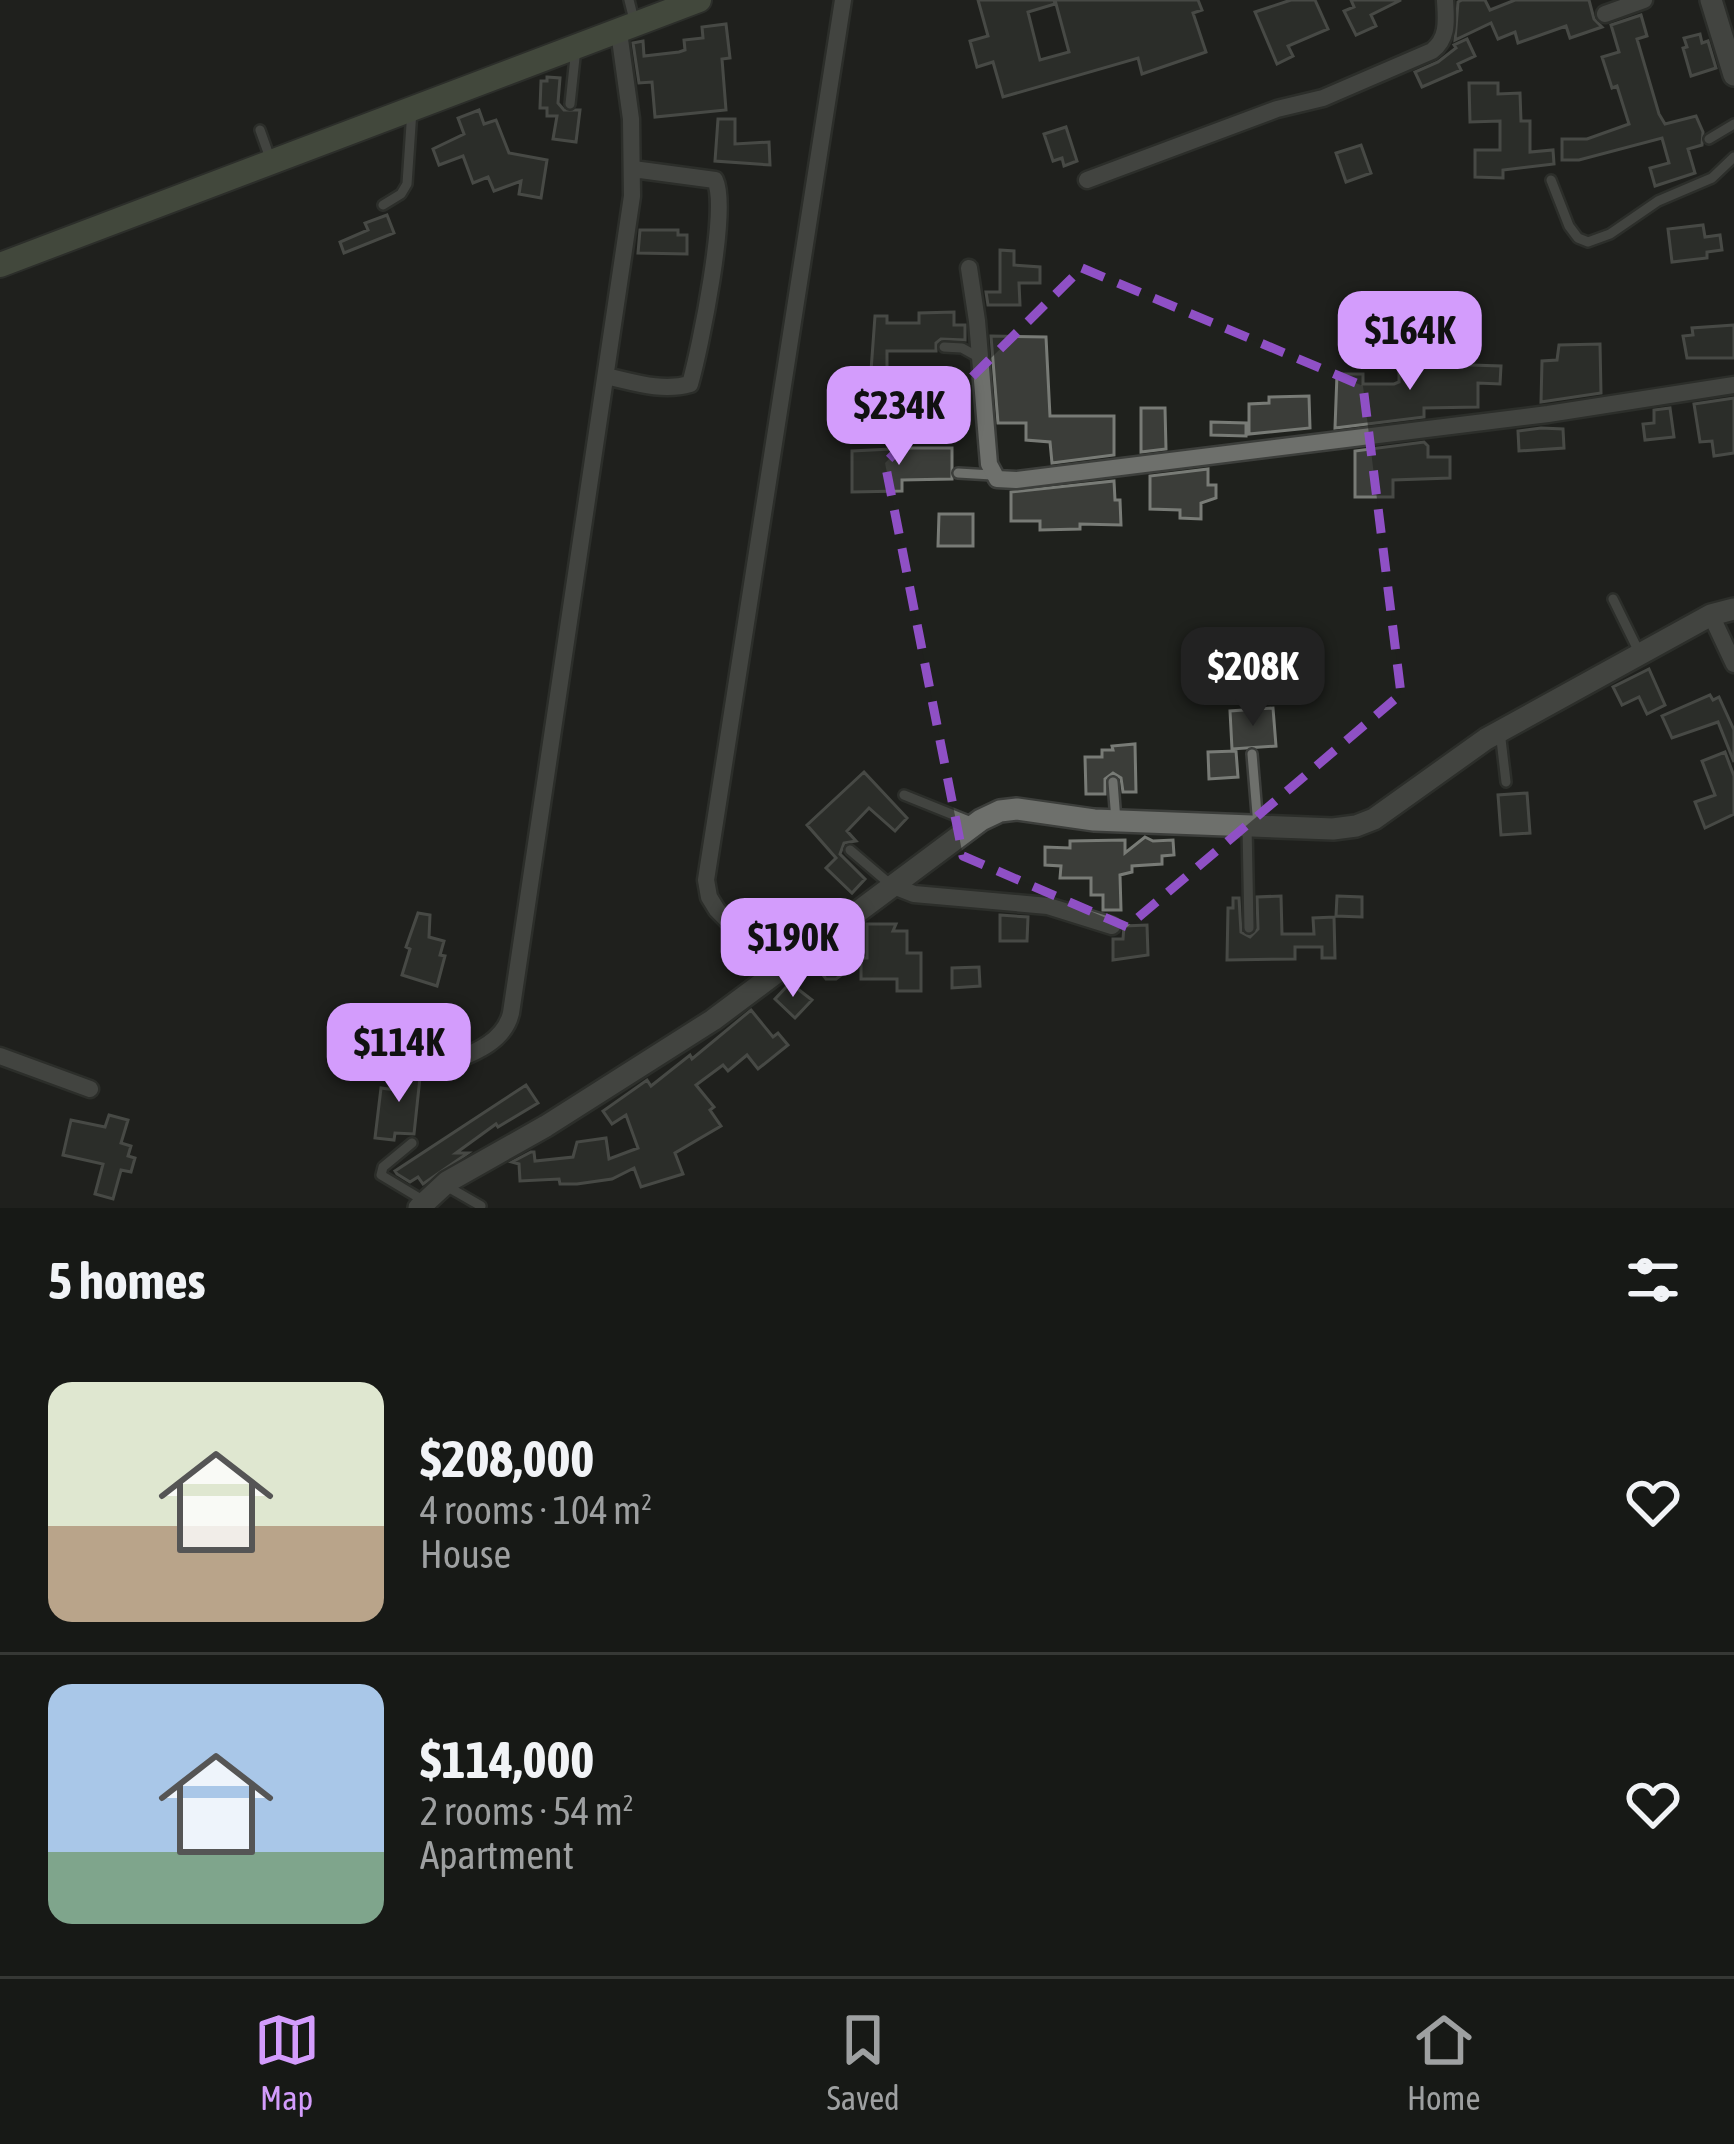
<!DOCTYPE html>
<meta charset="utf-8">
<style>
:root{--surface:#171916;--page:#20221f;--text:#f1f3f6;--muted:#9ea0a1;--line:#363835;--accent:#d39cfc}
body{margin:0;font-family:"Asap Condensed",sans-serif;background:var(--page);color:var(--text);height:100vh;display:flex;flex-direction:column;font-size:45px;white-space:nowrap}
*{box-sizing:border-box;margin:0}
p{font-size:39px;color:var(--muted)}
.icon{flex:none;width:66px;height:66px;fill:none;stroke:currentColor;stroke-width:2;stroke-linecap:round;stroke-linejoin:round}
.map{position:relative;height:1208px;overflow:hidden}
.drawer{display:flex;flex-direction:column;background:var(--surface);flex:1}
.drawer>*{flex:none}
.price{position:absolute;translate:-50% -102px;padding:0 27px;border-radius:24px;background:var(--accent);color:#111;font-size:39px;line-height:78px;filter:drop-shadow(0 3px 6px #0008)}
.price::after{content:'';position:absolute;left:50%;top:72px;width:36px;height:27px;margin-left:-18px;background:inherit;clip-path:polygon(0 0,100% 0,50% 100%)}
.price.current{background:#222;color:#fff}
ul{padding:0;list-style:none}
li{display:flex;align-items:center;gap:36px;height:300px;padding:0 48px}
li+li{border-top:3px solid var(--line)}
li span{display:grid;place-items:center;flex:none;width:336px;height:240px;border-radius:24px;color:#555}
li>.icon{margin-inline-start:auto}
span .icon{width:144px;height:144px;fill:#fffc;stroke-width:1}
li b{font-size:51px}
h2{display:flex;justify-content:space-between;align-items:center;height:144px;padding:0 48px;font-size:51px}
.dock{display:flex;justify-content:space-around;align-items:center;height:168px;border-top:3px solid var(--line);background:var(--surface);font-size:33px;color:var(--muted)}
.dock a{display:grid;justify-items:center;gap:6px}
.dock .current{color:var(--accent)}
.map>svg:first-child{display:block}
.building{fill:#3b3d39;stroke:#787b76;stroke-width:3}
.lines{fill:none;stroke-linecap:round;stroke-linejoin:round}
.service-casing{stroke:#3c3e3b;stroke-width:14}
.minor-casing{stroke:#3c3e3b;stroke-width:21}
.tertiary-casing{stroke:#3c3e3b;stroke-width:26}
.secondary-casing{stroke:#3c3e3b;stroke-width:28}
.service{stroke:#6e706c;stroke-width:9}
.minor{stroke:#6e706c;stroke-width:16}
.tertiary{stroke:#6e706c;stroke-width:21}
.secondary{stroke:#6e7962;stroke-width:24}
.marked{fill:none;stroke:#8f50c5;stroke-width:9;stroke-dasharray:24 15;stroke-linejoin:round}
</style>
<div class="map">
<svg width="1734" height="1208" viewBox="0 0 1734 1208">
<rect width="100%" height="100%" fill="#1f211d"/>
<!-- building -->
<path class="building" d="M978,0h76l1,4 -27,8 12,48 29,-8 -14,-52h143l4,10 -9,3 13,39 -64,22 -4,-16 -135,39 -10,-35 -16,5 -7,-26 18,-5z
M1291,0h24l13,29 -40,17 5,10 -16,8 -22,-52z
M1351,0h50l-30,15 5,11 -20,9 -12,-24 10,-4z
M1462,0h23l5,10 25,-10h74l5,19 8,8 -32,11 -4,-12 -48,17 -3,-11 -17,7 -7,-16 -36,17 3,-38z
M1641,15l6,21 -10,3 22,75 6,10 31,-8 7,16 -1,13 -14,4 7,24 -40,13 -5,-18 19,-5 -7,-25 -83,22h-17v-21h25l42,-15 -12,-38 -5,2 -10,-31 17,-5 -8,-27z
M726,24l4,34 -8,1 4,51 -71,7 -3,-35 -13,1 -6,-40 10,-2 1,15 35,-4 6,-2 -1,-10 19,-2 -1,-11z
M1700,34l2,9 6,-2 8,27 -25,8 -8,-28 4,-1 -3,-9z
M1467,39l8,17 -17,8 3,6 -39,17 -7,-15 23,-10 18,-14 -2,-3z
M547,77l13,1 -2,25 6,7h16l-4,32 -23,-3 4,-23h-10v-8h-7l1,-27h6z
M1469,83h29v11l22,-1 1,28h9v31l23,-2 1,14 -51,6v8l-28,-1v-27h25v-29l-30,1z
M479,110l5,14 12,-4 13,33 38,7 -6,38 -22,-4 2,-13 -27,10 -6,-14 -15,6 -10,-27 -24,9 -6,-16 31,-15 -6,-16z
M718,119h17v25l34,-2 1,23 -55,-4z
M1066,127l11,34 -13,5 -2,-8 -9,3 -9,-27z
M1361,145l10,28 -25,9 -10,-29z
M387,215l7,18 -50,20 -4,-11 28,-12 -3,-7z
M1703,225l2,12 15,-2 2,15 -15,2v6l-35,4 -4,-33z
M640,230h38v5h9v19l-49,-1z
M1000,250l14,1v14l26,2v16h-21l1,22h-32l-2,-13h14z
M954,312v13h11v15l-24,-1 -5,4v8h-49v19l-16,1 4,-55h12v7h32v-10z
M1734,325v33h-47l-4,-22 10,-1 -1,-7z
M991,336l55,1 4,79h64v39l-62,8 -2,-21 -24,-2v-17h-28z
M1600,344l1,49 -60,9 1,-41 15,-1 2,-15z
M1438,364l63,2 -1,18 -22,-1v24l-54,1v9l-89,11 2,-54h26v10h31l5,-2v-13z
M1309,396l1,32 -61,6v-30l20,-1v-6z
M1734,398v55l-20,3 -2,-15 -12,1 -6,-38z
M1141,408h24l1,41 -25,3z
M1670,408l4,29 -29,3 -2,-16 11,-1v-13z
M1211,422l35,1v13l-35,-1z
M1541,428l22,1 1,19 -45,3 -1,-20z
M1424,442l4,4v11h22v21l-57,2v17h-38v-46z
M911,448h41v31l-50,1v11l-50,1v-41z
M1208,469v16h8v13l-15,5v16l-21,-1v-8l-30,-1v-33z
M1114,481l1,19h5l1,25 -41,-1v5l-40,1v-9h-29v-29z
M939,514h34v32h-35z
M1649,669l16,36 -18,9 -8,-17 -17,8 -9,-18z
M1710,695l3,5 6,-3 15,33v32l-16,-40 -46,16 -10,-22z
M1273,708l3,38 -44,3 -2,-38z
M1135,744l1,48h-13l-2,-14 -8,-5 -8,6v15h-19l-1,-37h17v-7h11l-1,-4z
M1236,751l2,26 -29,2 -1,-27z
M1725,752l9,24v38l-29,14 -10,-26 20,-7 -13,-34z
M864,772l43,46 -12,13 -26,-23 -22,23 9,10 -12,2 -4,11 25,25 -13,14 -26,-25 10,-10 -29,-33z
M1527,793l3,40 -29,2 -3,-40z
M1145,837l8,4 20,-1 1,15 -12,1v8l-30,2v6l-12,3 1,35h-18v-15h-12v-17h-31l1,-12 -16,-1v-18l25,1v-7l55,-1v13z
M1281,896l1,38h32l-1,-16 21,-1 1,41h-13v-11h-27v12l-68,1 1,-52h5v-10h6l2,34 9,5 8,-8 -1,-32z
M1337,896l25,1v20l-26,-1z
M418,913l12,2 -1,22 15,4 -4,14 5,1 -8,30 -35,-11 8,-26 -4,-2z
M1000,915l28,2 -1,24h-27z
M867,924h29l-3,7h14v22h14v38h-24v-12h-36v-21h6z
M1147,925l1,30 -35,5v-21h10l1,-13z
M833,949l18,19 -15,11h-10l-12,-16z
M979,967l1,19 -28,2v-20z
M790,983l22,17 -17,18 -20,-19z
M751,1010l22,27 5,-4 10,12 -30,24 -11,-14 -19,16 -5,-6 -27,20 18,22 -4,3 11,16 -46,27 8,21 -42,13 -7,-19 -22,11 -35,5h-17l-1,-5 -39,2 -1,-17 -7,-2 19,-10h3l1,9 38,-4 4,-15 29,-4 3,21 29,-11 -12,-33 -14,9 -9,-13 44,-31 4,6 39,-31 2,4z
M399,1066l22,2 -7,66 -19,-1 -1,7 -19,-2 6,-50 15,2z
M526,1085l12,18 -40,24 -2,-3 -40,29h12l-45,31 -5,-7 -8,5 -13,-8 -2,-3z
M109,1115l19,5 -7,23 10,3 -3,10 7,2 -4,14 -10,-2 -8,29 -18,-5 8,-30 -40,-9 8,-35 34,7z"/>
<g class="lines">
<!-- service casing -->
<g class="service-casing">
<path id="service" d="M629,0l5,20
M570,104l6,-56
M260,130l10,28
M1709,139l25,-15
M1551,180l18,46 9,12 10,4 22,-8 48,-33 54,-23 22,-21
M383,205l18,-11 6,-10 5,-74
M944,347l18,1 18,10
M958,473l34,2
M1613,599l27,55
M1500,731l6,51
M1252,754l6,72
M1113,782l3,39
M904,795l72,29
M1247,826l2,102
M850,850l41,35
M412,1143l-29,24 -2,8 45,27
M448,1187l33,19"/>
</g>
<!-- minor casing -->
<g class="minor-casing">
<path id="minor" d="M1605,14l39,-14
M1087,180l190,-71 46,-11 109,-47c17,-13 14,-32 13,-51
M969,268l8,53 12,143 8,15 19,1 532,-66 186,-29
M606,376c27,6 56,16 84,8 10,-35 39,-176 25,-204l-82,-11
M1711,615l23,49
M891,885l23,9 134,12 64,20
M778,972l-61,-62 -8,-13 -3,-17 137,-880
M0,1056l90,33
M433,1070c30,-14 70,-23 78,-57l121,-817 -1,-77 -12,-87"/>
</g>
<!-- tertiary casing -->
<g class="tertiary-casing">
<path id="tertiary" d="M1711,0l23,75
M419,1208l28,-26 99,-56 167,-106 268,-200 19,-9 17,-2 77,11 239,9 23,-3 18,-7 112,-80 225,-124 23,-6"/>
</g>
<!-- secondary casing -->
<g class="secondary-casing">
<path id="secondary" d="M0,265l699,-265"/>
</g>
<!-- service -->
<use href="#service" class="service"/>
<!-- minor -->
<use href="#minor" class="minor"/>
<!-- tertiary -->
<use href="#tertiary" class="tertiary"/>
<!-- secondary -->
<use href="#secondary" class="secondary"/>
</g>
<!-- marked area -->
<path d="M0 0H1734V1208H0ZM1082,268l281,118 38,308 -274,233 -164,-71 -78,-393z" fill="#1f211d" fill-opacity=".55" fill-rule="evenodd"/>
<path class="marked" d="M1082,268l281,118 38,308 -274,233 -164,-71 -78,-393z"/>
</svg>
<b class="price" style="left:1410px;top:393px">$164K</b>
<b class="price" style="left:899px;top:468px">$234K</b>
<b class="price current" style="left:1253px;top:729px">$208K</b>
<b class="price" style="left:793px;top:1000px">$190K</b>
<b class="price" style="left:399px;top:1105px">$114K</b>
</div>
<section class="drawer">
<h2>5 homes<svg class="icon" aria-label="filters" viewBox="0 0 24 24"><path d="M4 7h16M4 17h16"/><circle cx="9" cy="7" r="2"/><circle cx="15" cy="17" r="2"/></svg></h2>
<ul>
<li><span style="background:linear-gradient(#dfe7d0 60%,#b9a48a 0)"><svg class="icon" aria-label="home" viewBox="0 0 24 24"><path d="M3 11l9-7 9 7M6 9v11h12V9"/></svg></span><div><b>$208,000</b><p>4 rooms · 104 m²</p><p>House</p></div><svg class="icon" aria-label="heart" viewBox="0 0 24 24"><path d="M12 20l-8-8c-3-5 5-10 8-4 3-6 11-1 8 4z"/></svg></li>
<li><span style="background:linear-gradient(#a9c7e8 70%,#7fa58c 0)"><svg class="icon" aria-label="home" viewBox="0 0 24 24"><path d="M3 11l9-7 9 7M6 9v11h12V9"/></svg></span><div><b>$114,000</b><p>2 rooms · 54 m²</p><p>Apartment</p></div><svg class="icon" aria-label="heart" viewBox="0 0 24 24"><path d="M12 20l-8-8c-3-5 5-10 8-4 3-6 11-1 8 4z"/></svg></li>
</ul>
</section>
<nav class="dock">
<a class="current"><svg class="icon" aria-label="map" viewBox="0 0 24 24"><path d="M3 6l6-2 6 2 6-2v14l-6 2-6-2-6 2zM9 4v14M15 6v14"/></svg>Map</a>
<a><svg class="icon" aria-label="saved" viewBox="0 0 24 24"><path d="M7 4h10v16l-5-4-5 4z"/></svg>Saved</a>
<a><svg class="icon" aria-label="home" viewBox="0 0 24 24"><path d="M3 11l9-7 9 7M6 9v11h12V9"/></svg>Home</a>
</nav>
